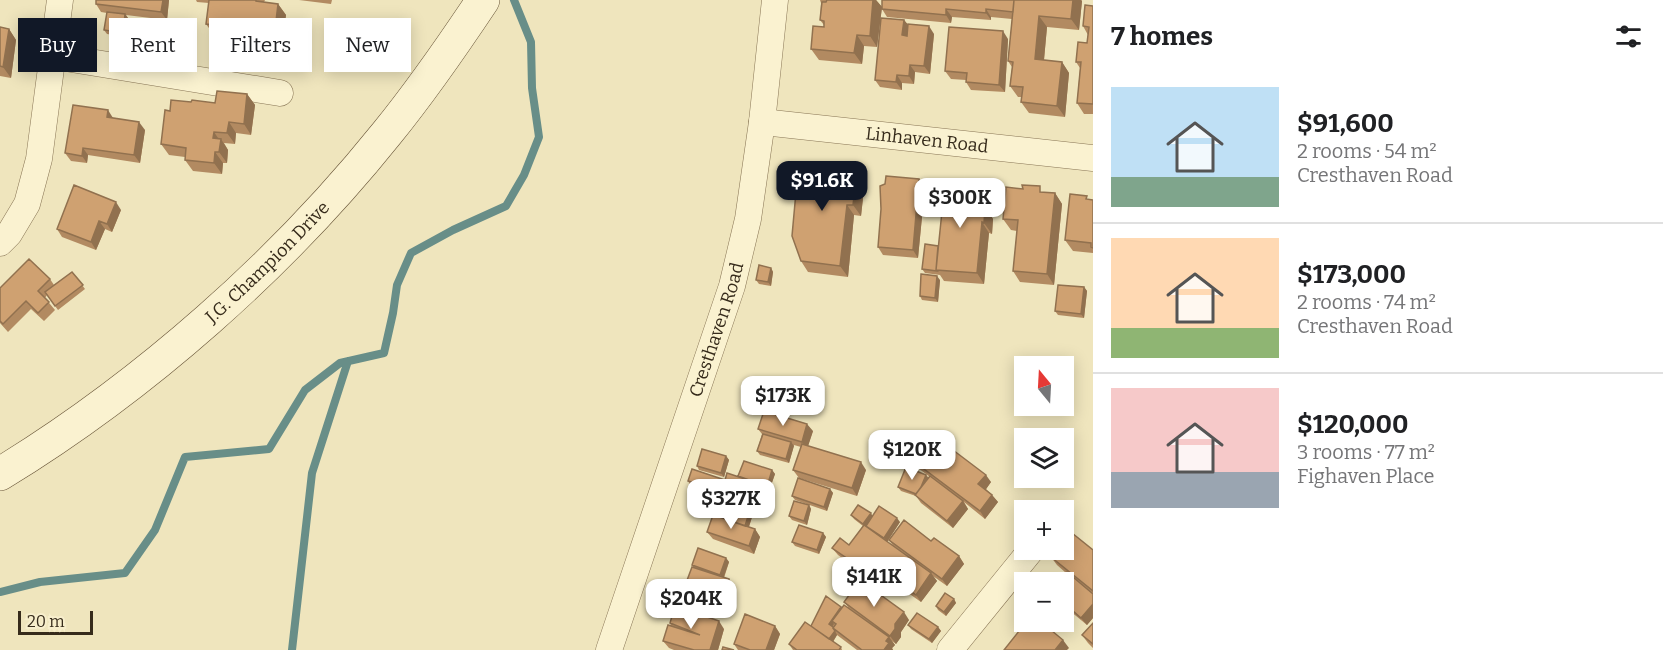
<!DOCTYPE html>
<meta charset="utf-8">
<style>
:root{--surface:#fff;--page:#f2f2f2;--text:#202124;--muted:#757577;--line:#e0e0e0;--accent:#111827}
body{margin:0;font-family:Bitter,serif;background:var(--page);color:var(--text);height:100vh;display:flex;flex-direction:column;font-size:22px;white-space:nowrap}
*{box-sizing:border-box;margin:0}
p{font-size:20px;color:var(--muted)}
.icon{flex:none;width:33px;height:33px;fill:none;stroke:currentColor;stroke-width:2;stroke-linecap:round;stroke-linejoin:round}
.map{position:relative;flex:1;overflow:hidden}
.sheet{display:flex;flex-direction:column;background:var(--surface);width:570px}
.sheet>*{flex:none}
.banner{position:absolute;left:18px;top:18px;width:570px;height:54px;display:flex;gap:12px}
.needle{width:39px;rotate:342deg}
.buttons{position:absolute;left:1014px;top:356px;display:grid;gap:12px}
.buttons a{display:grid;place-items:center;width:60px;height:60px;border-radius:0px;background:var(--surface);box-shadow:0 3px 15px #0003;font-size:30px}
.scale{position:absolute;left:18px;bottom:15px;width:75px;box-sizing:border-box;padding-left:6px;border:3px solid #362b1b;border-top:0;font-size:16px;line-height:21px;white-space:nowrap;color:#362b1b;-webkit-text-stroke:4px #f7eecc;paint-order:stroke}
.price{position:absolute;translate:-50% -51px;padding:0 14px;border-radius:12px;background:#fff;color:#222;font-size:20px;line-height:39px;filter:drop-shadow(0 2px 3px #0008)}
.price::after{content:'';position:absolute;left:50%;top:36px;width:18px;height:14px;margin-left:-9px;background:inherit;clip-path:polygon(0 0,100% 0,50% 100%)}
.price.active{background:var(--accent);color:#fff}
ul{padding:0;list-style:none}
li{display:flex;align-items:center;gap:18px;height:150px;padding:0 18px}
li+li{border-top:2px solid var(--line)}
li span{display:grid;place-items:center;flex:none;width:168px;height:120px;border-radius:0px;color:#555}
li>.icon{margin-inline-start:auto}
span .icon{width:72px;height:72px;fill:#fffc;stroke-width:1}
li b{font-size:26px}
h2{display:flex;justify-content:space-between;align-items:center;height:72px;padding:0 18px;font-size:26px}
.tag{padding:0 21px;border-radius:0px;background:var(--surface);box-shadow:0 3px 15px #0003;font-size:21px;line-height:54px}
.tag.active{background:var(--accent);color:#fff}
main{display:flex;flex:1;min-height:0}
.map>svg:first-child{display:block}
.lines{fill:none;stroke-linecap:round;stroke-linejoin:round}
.stream{stroke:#688e88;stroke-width:8}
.street-casing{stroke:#887555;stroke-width:27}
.secondary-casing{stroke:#695639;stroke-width:34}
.street{stroke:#faf2d0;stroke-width:26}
.secondary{stroke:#faf2d0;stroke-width:33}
.wall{fill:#b28a61}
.shaded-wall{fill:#91714f}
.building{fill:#cfa171;stroke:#91714f;stroke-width:1.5}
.labels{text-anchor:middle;stroke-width:4.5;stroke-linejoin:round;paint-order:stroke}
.street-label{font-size:18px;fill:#362b1b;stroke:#f7eecc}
</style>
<main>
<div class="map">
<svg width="1093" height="650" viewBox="0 0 1093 650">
<rect width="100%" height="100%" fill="#efe5bd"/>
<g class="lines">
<!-- stream -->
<path class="stream" d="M0,592l40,-10 85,-9 30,-43 30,-73 84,-8 36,-59 35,-27 44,-10 9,-40 4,-28 14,-32 42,-23 53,-24 18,-31 15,-38 -7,-49 -1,-46 -17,-42
M292,650l20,-177 36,-112"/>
<!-- street casing -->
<g class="street-casing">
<g id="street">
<path d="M53,56l227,37"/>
<path id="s1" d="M762,122l331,36"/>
<path d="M0,243l9,-9 18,-30 12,-45 21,-159"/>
<path id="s2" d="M609,650l123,-364 16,-67 14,-97 13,-122"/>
<path d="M950,650l82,-101"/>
</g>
</g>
<!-- secondary casing -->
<g class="secondary-casing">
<g id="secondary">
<path id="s3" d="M0,474c144,-88 282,-210 387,-341 35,-43 66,-88 96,-133"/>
</g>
</g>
<!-- street -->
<use href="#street" class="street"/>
<!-- secondary -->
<use href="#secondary" class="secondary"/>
</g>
<!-- wall -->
<path class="wall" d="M169,0l-2,20 -41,-5 2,3 -2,19 -19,-3 -3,-4 3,-17 -6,-1 -5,-8z
M196,0h69l-1,2 14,2 8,11 -5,34 -12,-2 -3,23 -24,-3 -8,-11 3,-18 -23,-3 -8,-11 3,-21 -12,-1z
M299,0h33l-1,4z
M820,0h56l6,7 -5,40 -13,-1 -2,18 -43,-4 -8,-11 13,-22v-2l-4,-5 1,-17z
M1073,0h8l1,1 -3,29 -32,-3 -3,33 18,2 7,11 -4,44 -36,-4 -8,-11 1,-5h-4l-8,-11 2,-19 -4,-6 4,-42 -21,-2v3l-39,-3 -1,6 -64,-6 -5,-8z
M1093,6v108h-9l-7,-11 3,-35 -4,-6 11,-19 1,-8 -5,-9z
M904,20l4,5 26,9 -4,40 -15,-2 -1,12 -12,-1v7l-22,-3 -5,-7z
M0,27l9,2 7,11 -5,38 -11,-2z
M1008,39l-3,53 -34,-2 -5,-8v-2l-15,-1 -6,-8z
M247,94l8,11 -4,30 -15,-2 -1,11 -11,-1 4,7 -1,13h-4l-1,11 -29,-3 -8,-11v-3l-16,-2 -8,-11 9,-33 21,-9 24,1z
M113,118l32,12 -5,33 -52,-8 -1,8 -16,-2 -6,-8z
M919,179l6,7 -7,72 -35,-3 -5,-8z
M865,180l-4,36 -7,-1 -6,62 -40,-5 -7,-11z
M1044,192l11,1 7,11 -8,81 -34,-3 -7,-11 4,-40 -6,-1 -8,-11z
M975,194h9l8,11 -1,11 2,3 -1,15 -3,-1 -5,51 -40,-3 -4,-6 -15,-2 -3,-4z
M1090,200h3v53l-20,-2 -8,-11z
M121,210l-9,22 -7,-3 -9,21 -34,-13 -5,-8z
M771,268l2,4 -2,14 -12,-2 -3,-4z
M72,272l13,17 -27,21 -11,-15 -2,3 10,12 -11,11 -13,-12 -23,23 -8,-9v-35l50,-9 4,6z
M940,280l-2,22 -16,-2 -2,-4z
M1084,287l3,4 -3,27 -26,-3 -3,-4z
M758,429l55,2 -5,15 58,24 -9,26 -58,-18 -6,-8 8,-23 -7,-2 -5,18 -29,-8 -3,-4 5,-17z
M937,455l54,27 -5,7 6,6 6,7 -13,17 -21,-17 4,7 -15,19 -32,-25 -5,-7 -15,-5 -3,-4 28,-12 3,3 1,-1 -16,-12 -6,-8z
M726,456l3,4 -5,17 -25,-7 -2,-4z
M772,470l3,4 -6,17 -2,-1 1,3 -6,16 -69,-20 -5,-8 37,-1z
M830,489l3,4 -6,18 -32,-11 -3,-4z
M809,505l2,4 -4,16 -15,-5 -3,-4z
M719,510h31l3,4 -4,13 6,2 5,8 -6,17 -41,-15 -6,-7z
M851,515l22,1 27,6 -13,20 7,5 -5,-7 42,1 28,15 5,8 -17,22 -14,-10 4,5 -16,21 -37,-26 -6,8 -40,-29 -6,-7 17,-3 14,-19 -9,-7z
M823,533l3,4 -7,17 -24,-8 -3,-4z
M1093,550v68l-6,7 -23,-19v-24l2,-9 -9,-8 -6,-8z
M726,558l3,4 -5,16 8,5 -6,17 -37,-13 -3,-4 7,-16 -1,-2z
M954,599l2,4 -10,13 -8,-6 -2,-4z
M844,602l65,18 -8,12v5l-5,7 -4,-3 3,4 -3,3 1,2h-36l-20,-15 -4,7 8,5 1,3h-49l-4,-6 22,-18 30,-19 1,1 6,-1z
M670,623l54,6 -6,21h-44l-5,-2 -6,-7 8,-15z
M1093,623v25l-5,-5 -6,-8z
M908,625l30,2 3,4 -9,12 -21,-14z
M775,626l5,8 -6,16h-36l-4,-6z"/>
<!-- shaded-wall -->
<path class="shaded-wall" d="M163,0h6l-2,20 -6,-8z
M873,0h3l6,7 -5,40 -7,-11z
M1073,0h8l1,1 -3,29 -8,-11z
M278,4l8,11 -5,34 -7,-11z
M946,9l6,8 -1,6 -5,-8z
M986,9l5,8v3l-5,-7z
M125,14l3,4 -2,19 -3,-4z
M1039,16l8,11 -4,43 -8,-11z
M904,20l6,7 -2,16 -6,-8z
M929,26l5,8 -4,40 -6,-8z
M9,29l7,11 -5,38 -8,-11z
M1003,31l5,8 -3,53 -6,-7z
M857,35l7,11 -2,18 -8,-11z
M261,36l8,11 -3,23 -8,-11z
M1062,62l7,11 -4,44 -8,-11z
M910,65l5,7 -1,12 -5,-8z
M897,75l5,8v7l-6,-8z
M247,94l8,11 -4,30 -7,-11z
M108,110l5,8 -1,7 -5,-8z
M139,122l6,8 -5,33 -6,-8z
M229,122l7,11 -1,11 -8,-11z
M214,132l6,9 1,-2 7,11 -1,13 -8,-11 -6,-14z
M83,148l5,7 -1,8 -5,-7z
M215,152l8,11 -1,11 -8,-11z
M857,169l8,11 -4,36 -8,-11z
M919,179l6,7 -7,72 -5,-8z
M969,185l7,11 -8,-3z
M1055,193l7,11 -8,81 -7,-11z
M984,194l8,11 -1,11 2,3 -1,15 -8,-11 -1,-15z
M116,202l5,8 -9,22 -5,-8z
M847,205l7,10 -6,62 -8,-11z
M99,221l6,8 -9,21 -5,-8z
M982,222l7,11 -5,51 -7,-11z
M771,268l2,4 -2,14 -3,-4z
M937,276l3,4 -2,22 -3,-4z
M1084,287l3,4 -3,27 -3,-4z
M807,424l6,7 -6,18 -5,-7z
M791,442l3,4 -5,17 -3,-4z
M726,456l3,4 -5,17 -3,-4z
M861,462l5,8 -9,26 -5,-8z
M772,470l3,4 -6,17 -2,-4z
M926,475l3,4 -10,15z
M986,475l5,7 -7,10 -6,-8z
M763,485l5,8 -6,16 -5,-8z
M830,489l3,4 -6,18 -3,-4z
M992,495l6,7 -13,17 -5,-8z
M963,501l5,8 -15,19 -6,-7z
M809,505l2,4 -4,16 -3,-4z
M750,510l3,4 -6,18 -2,-4z
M871,513l2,4 -7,11 -3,-4z
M897,518l3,4 -13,20 -3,-4z
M755,529l5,8 -6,17 -5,-8z
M823,533l3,4 -7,17 -2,-4z
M959,556l5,8 -17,22 -5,-7z
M726,558l3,4 -6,17 -3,-4z
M878,568l6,8 -6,8 -5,-8z
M931,573l6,8 -16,21 -5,-7z
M729,579l3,4 -6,17 -3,-4z
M954,599l2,4 -10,13 -2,-4z
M1093,604v14l-6,7 -6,-7z
M841,607l3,4 -12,10 2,3 -3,4 -2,-4z
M904,612l5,8 -8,12v5l-5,7 -6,-8 5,-12z
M719,621l5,8 -6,21h-8z
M775,626l5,8 -6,16h-8z
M938,627l3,4 -9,12 -3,-4z
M835,631l2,4 -5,8 -3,-4z
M889,637l6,8 -3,3 1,2h-9l2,-9z
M1063,640l6,8 -2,2h-12z"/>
<!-- building -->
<path class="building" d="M96,0h67l-2,12 -65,-8z
M209,0h47v1l22,3 -4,34 -13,-2 -3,23 -24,-3 4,-28 -32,-4z
M827,0h46l-3,36 -13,-1 -3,18 -43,-4 2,-23 11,1v-6l-4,-1 2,-18h4z
M882,0h132l-1,12 -27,-3v4l-40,-4v6l-64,-6z
M1014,0h59l-2,19 -32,-3 -4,43 27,3 -5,44 -36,-4 2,-15 -13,-1 3,-24 -5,-1z
M1085,5l8,1v98l-16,-1 4,-41h-5l2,-20 9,1 2,-16 -6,-1z
M107,12l18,2 -2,19 -19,-3z
M881,18l23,2 -2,15 5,1 1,-12 21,2 -5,40 -14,-1 -1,11 -12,-1 -1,7 -21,-2z
M0,27l9,2 -6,38 -3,-1z
M949,27l54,4 -4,54 -33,-3 1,-9 -22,-2z
M217,91l30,3 -3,30 -15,-2 -2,11 -13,-1 -1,6 8,1 -2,13h-4l-1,11 -29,-3 1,-12 -25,-4 4,-34 5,1 1,-11 20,2 1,-2 23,3z
M73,105l35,5 -1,7 32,5 -5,33 -51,-7 -1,8 -17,-3z
M810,164l47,5 -4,36h-6l-7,61 -39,-5 -9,-25 6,-66z
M886,176l33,3 -6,71 -35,-3 3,-38 -1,-23 5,-2z
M945,182l24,3 -1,8 16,1 -1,14h2l-1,15 -2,-1 -5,51 -41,-3z
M74,185l42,17 -9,22 -8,-3 -8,21 -34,-13z
M1022,185l18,1v6l15,1 -8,81 -34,-3 5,-51 -15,-1 3,-32 17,2z
M1070,194l17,2 -1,3 7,1v48l-2,-1v-4l-26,-3z
M925,244l13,2 -2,24 1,1 -15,-2z
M29,259l21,20 -12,12 11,11 -11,11 -12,-12 -23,23 -3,-3v-33z
M759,265l12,3 -3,14 -12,-2z
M72,272l11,13 -28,21 -10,-14z
M921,274l16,2 -2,22 -15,-2z
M1058,285l26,2 -3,27 -26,-3z
M764,411l43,13 -5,18 -44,-13z
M763,434l28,8 -5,17 -29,-8z
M920,442l17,13 8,-11 41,31 -8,9 14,11 -12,16 -72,-54z
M802,444l59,18 -9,26 -59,-18z
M702,449l24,7 -5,17 -24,-7z
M744,461l28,9 -5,17 -4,-2 -25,-9z
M906,467l20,8 -5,12 -5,7 -18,-7z
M692,469l33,11 2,-7 36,12 -6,16 -69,-20z
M930,476l33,25 -16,20 -32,-26z
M798,478l32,11 -6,18 -32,-11z
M722,501l28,9 -5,16 -31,-11 2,-6 3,1z
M794,501l15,4 -5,16 -15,-5z
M858,505l13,8 -8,11 -12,-9z
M879,506l18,12 -13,20 -18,-12z
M713,515l42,14 -6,17 -42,-14z
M904,520l27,21 3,-3 25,18 -17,23 -53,-39z
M799,525l24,8 -6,17 -25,-8z
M864,525l67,48 -15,22 -38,-27 -5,8 -41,-28 8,-10 9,7z
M1072,533l21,17v41l-42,-34 7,-8h6v-6z
M698,548l28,10 -6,17 -28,-10z
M692,567l37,12 -6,17 -37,-13z
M1067,572l26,22v10l-12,14 -17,-15v-21h-5z
M860,580l44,32 -9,12v5l-5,7 -46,-34z
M945,593l9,6 -10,13 -8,-6z
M826,596l15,11 -12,17 4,3v1l2,3 -6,8 -18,-13z
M844,605l45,32 -3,4 3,2 -5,7h-22l-29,-22 3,-4 -4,-3z
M675,606l44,15 -9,29h-16l-31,-9 5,-16 32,10 -30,-12z
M917,613l21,14 -9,12 -21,-14z
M745,614l30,12 -9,24h-16l-16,-6z
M1027,621h13l23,19 -8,10h-51z
M805,622l36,25 -2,3h-42l-8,-6z
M1093,623v21l-11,-9z
M723,647l11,3h-12z"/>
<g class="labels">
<!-- street labels -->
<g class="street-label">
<text dy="6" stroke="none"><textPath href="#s1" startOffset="166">Linhaven Road</textPath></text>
<text dy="6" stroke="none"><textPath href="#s3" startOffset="342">J.G. Champion Drive</textPath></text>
<text dy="6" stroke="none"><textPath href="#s2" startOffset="338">Cresthaven Road</textPath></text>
</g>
</g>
</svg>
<div class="buttons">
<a><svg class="needle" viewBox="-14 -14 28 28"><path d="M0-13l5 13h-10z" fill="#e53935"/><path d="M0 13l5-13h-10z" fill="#757577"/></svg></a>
<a><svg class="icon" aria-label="layers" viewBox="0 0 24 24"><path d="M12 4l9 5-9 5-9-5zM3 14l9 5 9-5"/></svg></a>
<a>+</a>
<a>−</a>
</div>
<div class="scale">20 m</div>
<b class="price active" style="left:822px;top:212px">$91.6K</b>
<b class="price" style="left:960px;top:229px">$300K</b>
<b class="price" style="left:783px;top:427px">$173K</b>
<b class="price" style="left:912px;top:481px">$120K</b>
<b class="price" style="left:731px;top:530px">$327K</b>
<b class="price" style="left:874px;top:608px">$141K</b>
<b class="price" style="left:691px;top:630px">$204K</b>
<div class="banner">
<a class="tag active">Buy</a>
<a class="tag">Rent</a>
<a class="tag">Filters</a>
<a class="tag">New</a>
</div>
</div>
<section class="sheet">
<h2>7 homes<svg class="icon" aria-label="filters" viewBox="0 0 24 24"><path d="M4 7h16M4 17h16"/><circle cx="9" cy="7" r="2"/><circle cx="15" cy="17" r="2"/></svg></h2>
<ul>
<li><span style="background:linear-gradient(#bfe0f5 75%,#7fa58c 0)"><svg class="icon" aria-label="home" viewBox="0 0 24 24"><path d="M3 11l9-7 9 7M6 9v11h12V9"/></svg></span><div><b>$91,600</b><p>2 rooms · 54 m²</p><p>Cresthaven Road</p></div></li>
<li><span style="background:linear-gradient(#ffd9b3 75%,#8fb573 0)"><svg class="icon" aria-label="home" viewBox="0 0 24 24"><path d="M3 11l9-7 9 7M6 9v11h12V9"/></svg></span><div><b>$173,000</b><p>2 rooms · 74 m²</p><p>Cresthaven Road</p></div></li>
<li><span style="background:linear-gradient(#f6c9c9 70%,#9aa5b1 0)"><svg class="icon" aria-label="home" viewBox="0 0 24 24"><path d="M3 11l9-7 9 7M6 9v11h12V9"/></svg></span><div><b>$120,000</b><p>3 rooms · 77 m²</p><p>Fighaven Place</p></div></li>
</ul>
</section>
</main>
